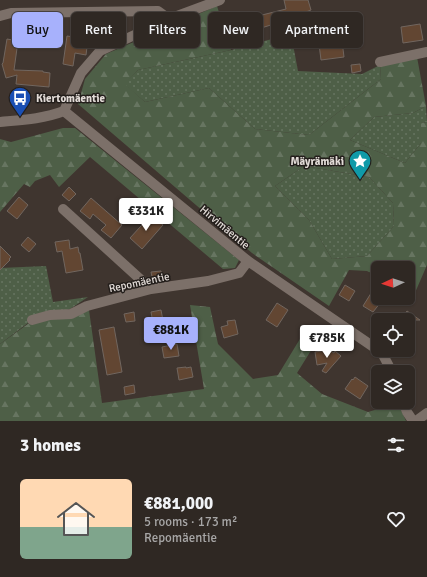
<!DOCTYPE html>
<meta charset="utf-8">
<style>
:root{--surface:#2f2823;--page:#37302b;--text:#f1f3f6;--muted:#a7a6a6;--line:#4a4441;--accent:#a7b1fc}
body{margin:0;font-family:Signika,sans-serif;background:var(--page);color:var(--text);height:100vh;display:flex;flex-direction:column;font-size:15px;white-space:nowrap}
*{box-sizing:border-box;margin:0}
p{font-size:13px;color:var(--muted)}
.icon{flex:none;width:22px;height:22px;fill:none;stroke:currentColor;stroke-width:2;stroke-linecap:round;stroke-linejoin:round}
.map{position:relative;height:421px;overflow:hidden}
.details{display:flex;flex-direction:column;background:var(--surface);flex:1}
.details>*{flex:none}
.banner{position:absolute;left:12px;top:12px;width:403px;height:36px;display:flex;gap:8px}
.needle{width:26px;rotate:266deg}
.controls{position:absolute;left:371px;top:261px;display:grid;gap:8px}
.controls a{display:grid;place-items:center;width:44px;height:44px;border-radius:6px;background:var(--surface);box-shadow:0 1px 3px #0004,0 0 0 1px var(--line);font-size:20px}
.price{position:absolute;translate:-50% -34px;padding:0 9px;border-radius:4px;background:#fff;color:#222;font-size:13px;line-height:26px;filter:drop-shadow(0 1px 2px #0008)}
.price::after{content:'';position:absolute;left:50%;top:24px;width:12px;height:9px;margin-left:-6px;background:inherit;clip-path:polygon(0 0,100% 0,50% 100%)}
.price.on{background:var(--accent);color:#111}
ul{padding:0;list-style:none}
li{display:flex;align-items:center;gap:12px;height:100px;padding:0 20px}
li span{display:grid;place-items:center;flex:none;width:112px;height:80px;border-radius:6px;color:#555}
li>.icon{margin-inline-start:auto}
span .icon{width:48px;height:48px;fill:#fffc;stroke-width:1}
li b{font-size:17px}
h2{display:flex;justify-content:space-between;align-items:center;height:48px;padding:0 20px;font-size:17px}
.pill{padding:0 14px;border-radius:6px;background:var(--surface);box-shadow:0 1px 3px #0004,0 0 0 1px var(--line);font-size:14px;line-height:36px}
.pill.on{background:var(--accent);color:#111}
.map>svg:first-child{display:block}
.grass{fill:url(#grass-dots)}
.forest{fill:url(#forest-firs);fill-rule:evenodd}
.building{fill:#624632;stroke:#71665f}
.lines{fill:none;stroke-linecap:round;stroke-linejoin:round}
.minor{stroke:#7c7069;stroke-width:10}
.labels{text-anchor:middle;stroke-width:3;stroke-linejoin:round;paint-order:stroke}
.poi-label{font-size:11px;font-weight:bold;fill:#e2dbd7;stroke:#231e1b;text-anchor:start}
.street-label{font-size:11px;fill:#e2dbd7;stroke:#231e1b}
</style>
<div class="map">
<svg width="427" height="421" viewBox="0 0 427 421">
<defs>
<pattern id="grass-dots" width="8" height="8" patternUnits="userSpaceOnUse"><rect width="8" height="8" fill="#4e5f47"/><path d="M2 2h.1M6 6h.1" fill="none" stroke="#677561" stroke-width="1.8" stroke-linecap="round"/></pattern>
<pattern id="forest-firs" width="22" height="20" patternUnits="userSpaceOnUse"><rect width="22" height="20" fill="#4e5f47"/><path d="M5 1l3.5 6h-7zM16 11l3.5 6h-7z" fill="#677561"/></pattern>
</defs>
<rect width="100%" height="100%" fill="#3f352f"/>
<!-- grass -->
<path class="grass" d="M291,34l7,37 64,3 18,-9 1,14 -72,56 -54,-6 -46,-41 -64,14 -21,-18 14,-14 93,-20z
M426,106l1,16 -6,1v20l-16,20 -55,-23 24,-23 39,-4z
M304,166l65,11 24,26 1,23 -27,30 -35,3 -23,-39 -34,-34z
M46,266l7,36 35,-5 -18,12 -38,11 -32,24v-76z"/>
<!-- forest -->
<path class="forest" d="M217,6l14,44 -93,20 -13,14 20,18 64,-14 46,41 54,6 72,-56 -1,-14 37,-8 9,49 -13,7 -39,4 -24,23 55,23 16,-20v-20l6,-1v143l-13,30 -6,-3v-24h-30v8l-11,-5 -18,-1 -20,36 -77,-53 -174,-149 7,-25 21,-25zM304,166l65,11 24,26 1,23 -27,30 -35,3 -23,-39 -34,-34z
M63,128h12l164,132 -4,8 -12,1 -133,-112 -31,30 -9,-12 -15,6 -5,6 -6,-3 -24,28v-73l11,3z
M190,305l20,2 8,37 35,35 25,-4 28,-46 14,7 -23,37 25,21 46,18 30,-9 8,18h-406v-77l32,-23 57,-11 13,93 102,-14z"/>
<!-- building -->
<path class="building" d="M284,0h24l3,10 -18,7v1l-35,11 -1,-2 -15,4 2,4 -14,5 -4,-14 14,-4v1l14,-5v-1l32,-8z
M420,24l3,16 -20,3 -2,-16z
M51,25l1,14h-7l-1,4 -10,1 -2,-17z
M67,36l21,3 -2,16 -11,-2 -2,13 -10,-2z
M7,39l11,2 -4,29 29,1v1l7,1 -1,14 -33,-3 1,-9 -11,3 -4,-14 1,-1z
M342,41l2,16 -23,3 -2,-16z
M360,64l1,7 -9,2 -1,-8z
M69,187l7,7 -7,7 -7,-6z
M19,197l9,8 -11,14 -10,-8z
M91,198l31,27 -11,13 -10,-8 5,-5 -13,-11 -3,5 -10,-8z
M151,215l12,10 -21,24 -12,-11z
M28,237l8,7 -7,8 -8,-7z
M69,240l1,9 8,-2 1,6h1l3,17 -17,3 -4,-22 -5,1 -2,-10z
M0,246l11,11 -2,2 1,1 -10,10z
M161,271l1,8 -9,2 -2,-9z
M345,285l10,6 -6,10 -10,-6z
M373,290l5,3v5h4l-2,3 1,1 -8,10 -10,-6z
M277,303l11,7 -11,17 -11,-7z
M161,310l3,16 -10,2 -3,-16z
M407,311l13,9h-5l-7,10v-10h-8z
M134,312l1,9 -9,1 -2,-8z
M235,320l3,14 -14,4 -3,-11 7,-2 -1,-4z
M114,327l8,45 -15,3 -8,-45z
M177,344l2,12 -15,2 -2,-11z
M329,350l5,3 1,-2 6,5 -15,17 -4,-2 5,-8 -10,2 -2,-13z
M186,367v1l5,-1 2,10 -14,3 -2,-12z
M355,377l13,9 -8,13 -15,-10 7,-10 1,1z
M134,385l1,8 -10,2 -1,-8z"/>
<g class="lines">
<!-- minor -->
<path class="minor" d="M0,16l11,-3 147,-2 11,8
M380,62l47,-10
M64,111l184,150 130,89
M0,122c22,-2 43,-3 64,-11l17,-38 19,-22 69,-32 51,-19
M63,209l88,80
M32,320l18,-5 21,-1 16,-8 64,-17 57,-8 31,-8 9,-12
M378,350l4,3 10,19
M403,402l4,10 6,9
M416,421l11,-8"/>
</g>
<!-- icons -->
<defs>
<g id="bus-pin" transform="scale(1.15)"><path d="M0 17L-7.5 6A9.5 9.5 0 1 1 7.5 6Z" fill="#1a4fb4" stroke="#231e1b"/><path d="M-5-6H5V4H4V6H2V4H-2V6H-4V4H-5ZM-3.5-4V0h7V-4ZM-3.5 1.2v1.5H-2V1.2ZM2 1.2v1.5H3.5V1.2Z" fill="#fff"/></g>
<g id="sight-pin" transform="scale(1.15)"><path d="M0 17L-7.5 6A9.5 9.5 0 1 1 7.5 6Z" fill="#0f9aa8" stroke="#231e1b"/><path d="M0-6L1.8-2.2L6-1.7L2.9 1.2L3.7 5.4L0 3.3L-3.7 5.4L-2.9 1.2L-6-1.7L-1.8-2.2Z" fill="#fff"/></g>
</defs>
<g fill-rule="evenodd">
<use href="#bus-pin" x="20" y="98"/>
<use href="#sight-pin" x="360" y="161"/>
</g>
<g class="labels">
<!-- poi labels -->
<g class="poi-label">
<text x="36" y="102">Kiertomäentie</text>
<text x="344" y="165" text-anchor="end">Mäyrämäki</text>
</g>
<!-- street labels -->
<g class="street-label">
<text transform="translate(225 227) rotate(40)" y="4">Hirvimäentie</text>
<text transform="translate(139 282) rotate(-12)" y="4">Repomäentie</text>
</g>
</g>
</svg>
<div class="controls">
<a><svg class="needle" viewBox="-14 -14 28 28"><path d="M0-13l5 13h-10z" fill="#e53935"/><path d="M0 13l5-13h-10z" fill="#a7a6a6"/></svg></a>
<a><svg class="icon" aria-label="locate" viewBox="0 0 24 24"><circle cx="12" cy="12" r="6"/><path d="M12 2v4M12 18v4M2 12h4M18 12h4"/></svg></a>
<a><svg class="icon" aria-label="layers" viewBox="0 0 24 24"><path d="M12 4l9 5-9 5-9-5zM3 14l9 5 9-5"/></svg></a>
</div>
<b class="price" style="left:146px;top:232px">€331K</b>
<b class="price on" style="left:171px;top:351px">€881K</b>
<b class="price" style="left:327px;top:359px">€785K</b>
<div class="banner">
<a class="pill on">Buy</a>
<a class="pill">Rent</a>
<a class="pill">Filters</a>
<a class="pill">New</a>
<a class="pill">Apartment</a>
</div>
</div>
<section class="details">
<h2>3 homes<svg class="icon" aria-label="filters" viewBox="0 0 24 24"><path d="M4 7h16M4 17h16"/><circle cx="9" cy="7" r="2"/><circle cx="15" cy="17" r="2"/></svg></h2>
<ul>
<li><span style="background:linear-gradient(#ffd9b3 60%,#7fa58c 0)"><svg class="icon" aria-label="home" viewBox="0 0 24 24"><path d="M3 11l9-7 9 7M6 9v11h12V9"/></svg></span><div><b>€881,000</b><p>5 rooms · 173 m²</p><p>Repomäentie</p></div><svg class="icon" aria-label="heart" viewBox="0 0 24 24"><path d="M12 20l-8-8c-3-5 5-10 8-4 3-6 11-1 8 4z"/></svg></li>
</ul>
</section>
